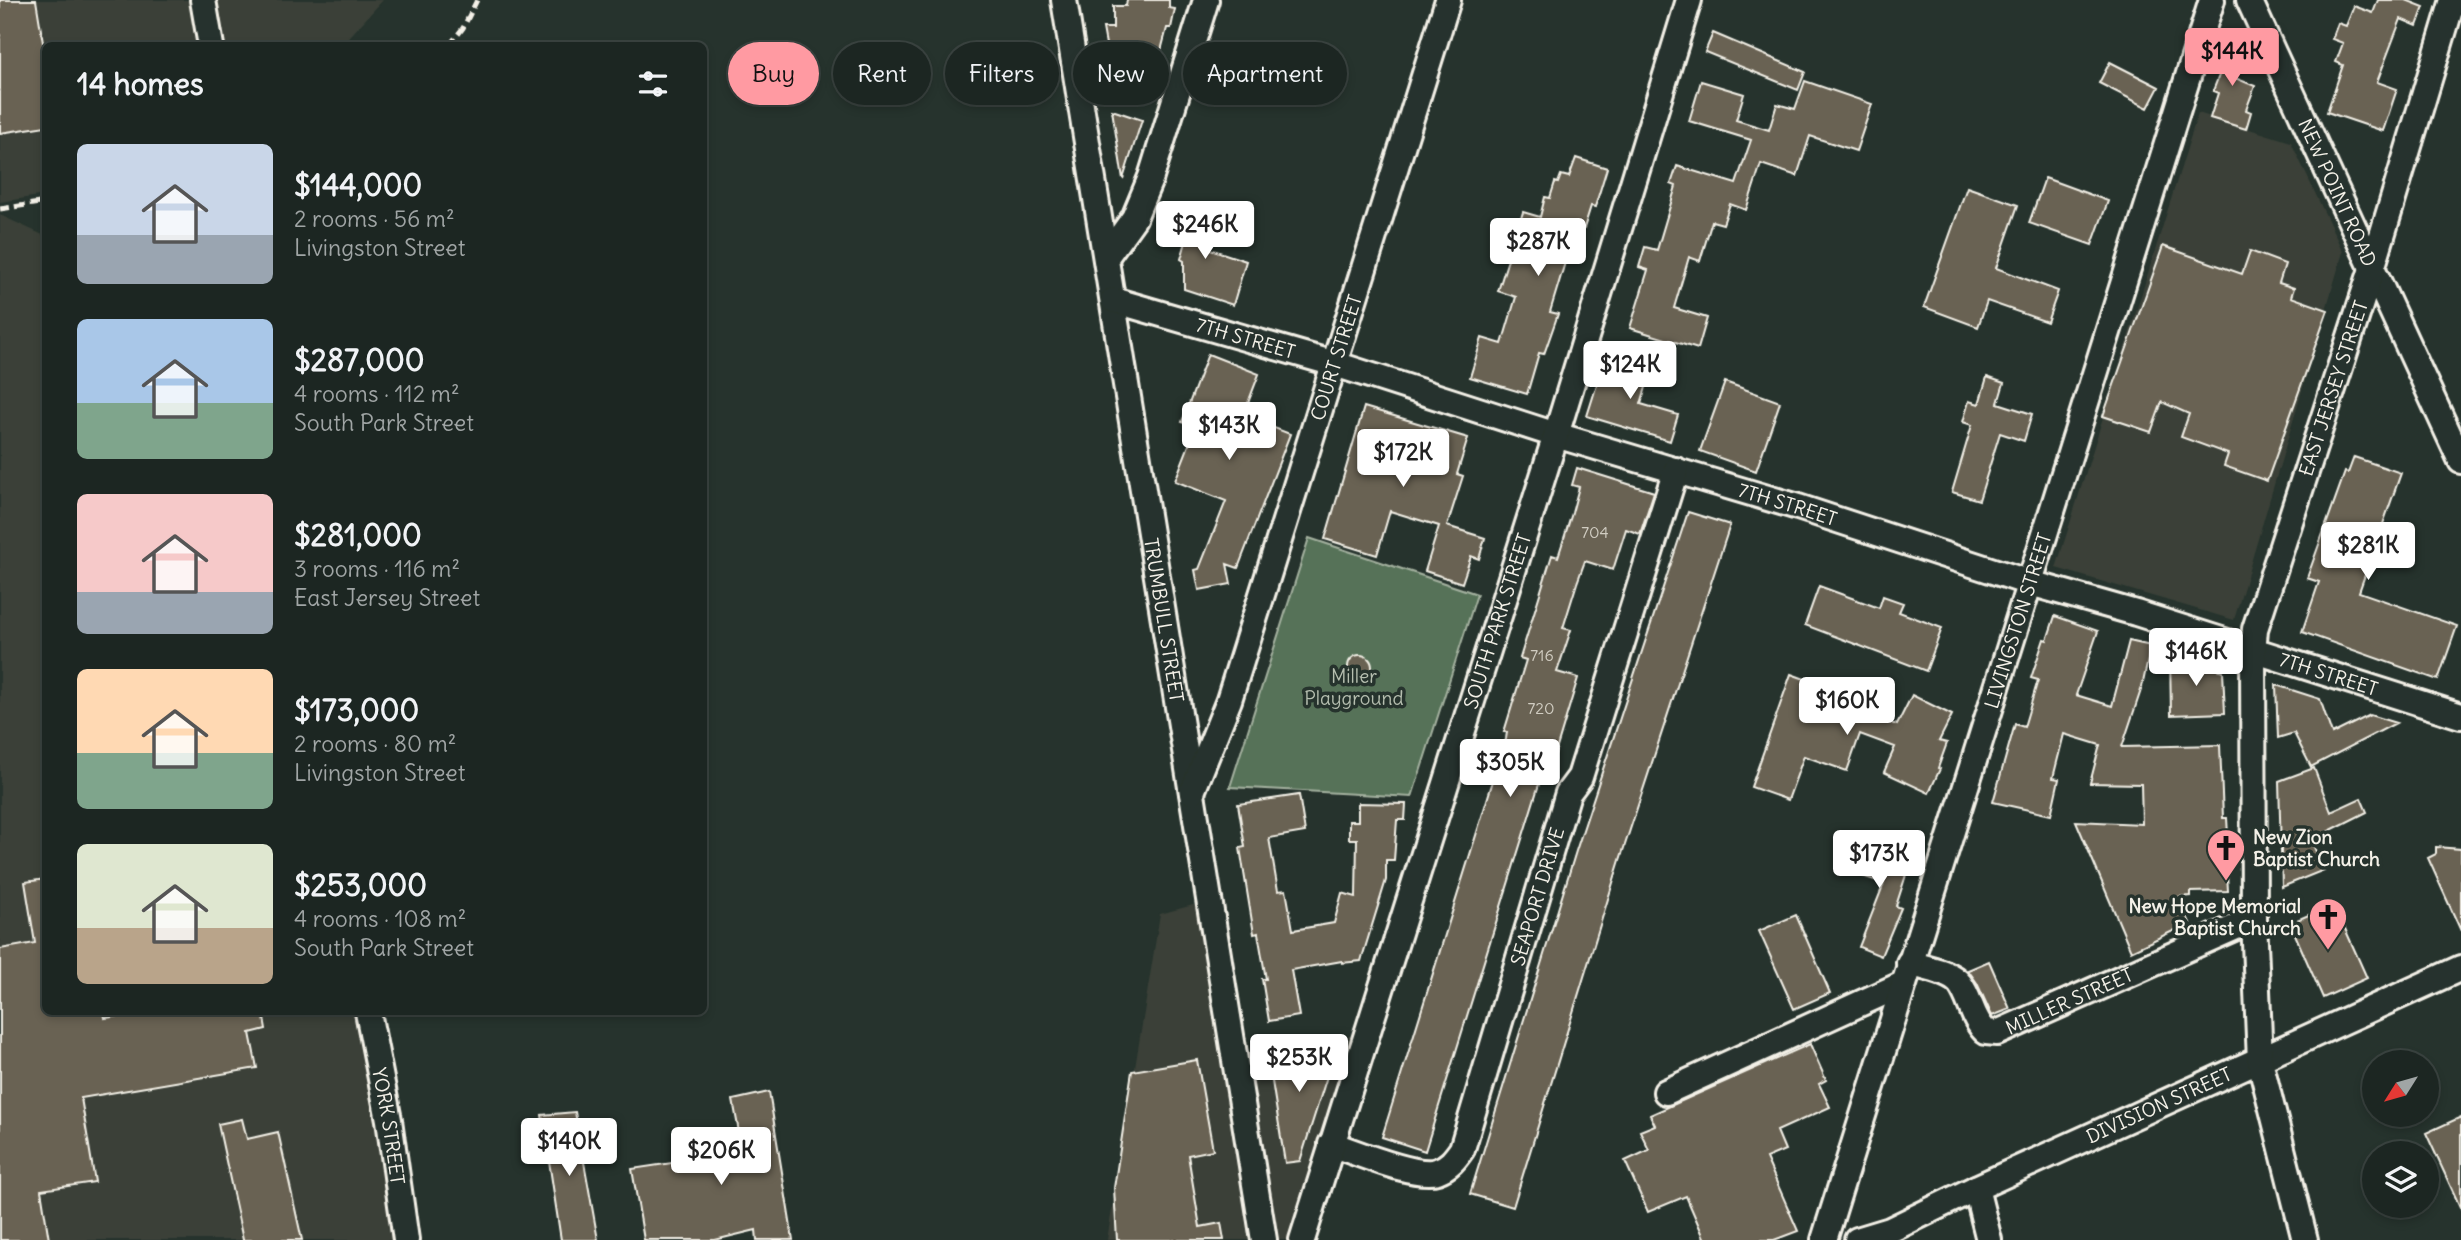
<!DOCTYPE html>
<meta charset="utf-8">
<style>
:root{--surface:#1c2622;--page:#29322f;--text:#f1f3f6;--muted:#a0a5a5;--line:#3a4340;--accent:#ff9aa2}
body{margin:0;font-family:Delius,sans-serif;background:var(--page);color:var(--text);height:100vh;display:flex;flex-direction:column;font-size:26px;white-space:nowrap}
*{box-sizing:border-box;margin:0}
p{font-size:23px;color:var(--muted)}
.icon{flex:none;width:38px;height:38px;fill:none;stroke:currentColor;stroke-width:2;stroke-linecap:round;stroke-linejoin:round}
.map{position:relative;flex:1;overflow:hidden}
.drawer{position:absolute;left:42px;top:42px;width:665px;height:973px;display:flex;flex-direction:column;background:var(--surface);border-radius:10px;box-shadow:0 4px 10px #0003,0 0 0 2px var(--line)}
.drawer>*{flex:none}
.hud{position:absolute;left:728px;top:42px;width:665px;height:63px;display:flex;gap:14px}
.needle{width:46px;rotate:233deg}
.controls{position:absolute;left:2362px;top:1050px;display:grid;gap:14px}
.controls a{display:grid;place-items:center;width:77px;height:77px;border-radius:50%;background:var(--surface);box-shadow:0 4px 10px #0003,0 0 0 2px var(--line);font-size:35px}
.price{position:absolute;translate:-50% -60px;padding:0 16px;border-radius:7px;background:#fff;color:#222;font-size:23px;line-height:46px;filter:drop-shadow(0 2px 4px #0008)}
.price::after{content:'';position:absolute;left:50%;top:42px;width:21px;height:16px;margin-left:-10px;background:inherit;clip-path:polygon(0 0,100% 0,50% 100%)}
.price.current{background:var(--accent);color:#111}
ul{padding:0;list-style:none}
li{display:flex;align-items:center;gap:21px;height:175px;padding:0 35px}
li span{display:grid;place-items:center;flex:none;width:196px;height:140px;border-radius:10px;color:#555}
li>.icon{margin-inline-start:auto}
span .icon{width:84px;height:84px;fill:#fffc;stroke-width:1}
li b{font-size:30px}
h2{display:flex;justify-content:space-between;align-items:center;height:84px;padding:0 35px;font-size:30px}
.pill{padding:0 24px;border-radius:32px;background:var(--surface);box-shadow:0 4px 10px #0003,0 0 0 2px var(--line);font-size:24px;line-height:63px}
.pill.current{background:var(--accent);color:#111}
.map>svg:first-child{display:block}
.built{fill:#3a4138}
.green{fill:#567259;stroke:#a5b2a0;stroke-width:2}
.building{fill:#696252;stroke:#f4f1e8;stroke-width:2}
.lines{fill:none;stroke-linecap:round;stroke-linejoin:round}
.minor-casing{stroke:#f4f1e8;stroke-width:30}
.minor{stroke:#26332d;stroke-width:24}
.rail{stroke:#f4f1e8;stroke-width:5;stroke-dasharray:10 5;stroke-linecap:butt}
.labels{text-anchor:middle;stroke-width:7;stroke-linejoin:round;paint-order:stroke}
.number-label{font-size:16px;fill:#d1cdc2}
.street-label{font-size:19px;fill:#f4f1e8;stroke:#26332d}
.park-label{font-size:19px;fill:#b5beaf;stroke:#26332d}
.poi-label{font-size:19px;font-weight:bold;fill:#f4f1e8;stroke:#26332d;text-anchor:start}
</style>
<div class="map">
<svg width="2461" height="1240" viewBox="0 0 2461 1240">
<rect width="100%" height="100%" fill="#26332d"/>
<filter id="ink" filterUnits="userSpaceOnUse"><feTurbulence type="fractalNoise" baseFrequency=".0143" numOctaves="2"/><feDisplacementMap in="SourceGraphic" scale="14" xChannelSelector="R" yChannelSelector="G"/><feConvolveMatrix kernelMatrix="1 2 1 2 8 2 1 2 1" color-interpolation-filters="sRGB"/></filter>
<g filter="url(#ink)">
<!-- built -->
<path class="built" d="M0,0h383l-41,45 -296,1 -1,149 -45,7z
M2198,113l93,29 52,110 -109,368 -178,-52z
M0,215l45,21 1,776h318l38,228h-402z
M1208,901l25,154 131,-21 -70,206h-187l53,-326z"/>
<!-- green -->
<path class="green" d="M1309,538l168,56 -65,203 -182,-10z"/>
<!-- building -->
<path class="building" d="M0,0h36l10,61v65l-46,7z
M1127,0h42v8l6,1 -4,19h-4l-18,68 -40,-1 -5,-23h7l-8,-44h10v-22h13z
M2378,0h28l18,7 -7,19 -16,-7 -24,63 20,7 -14,42 -56,-19 16,-47 -7,-3 7,-19 -11,-4 6,-16 8,3 8,-20 19,7z
M1713,33l92,39 -7,18 -93,-38z
M2228,38l20,8 -13,32 20,8 -9,24 5,2 -5,17 -36,-11 8,-25 -5,-2 10,-26 -5,-2z
M2110,62l49,25 -11,21 -49,-25z
M1701,81l43,13 -8,26 33,10 8,-26 18,5 10,-28 67,23 -16,47 -46,-15 -13,40 -36,-12 -15,46 -16,-6 -7,20 -11,-3 -12,40 -11,-4 -15,51 33,10 -9,31 -68,-21 18,-58 -9,-3 6,-20 12,3 19,-64 -5,-2 6,-18 59,18 15,-44 -62,-19z
M1112,110l30,10 -19,59z
M1576,158l31,10 -12,39 -4,-1 -7,22 -8,-2 -26,86 8,2 -14,40 -5,-1 -12,41 -57,-17 12,-39 20,6 14,-47 -18,-6 25,-79 17,5 5,-20 5,1 5,-16 3,1 3,-8 8,2z
M2045,178l63,23 -16,44 -63,-22z
M1967,187l51,18 -22,63 62,23 -11,31 -60,-21 -9,26 -54,-20z
M1167,214l48,15 -8,19 39,13 -13,44 -49,-16v-28l-3,-2 5,-17 -25,-8z
M2163,246l79,28 8,-23 35,13 -6,19 15,5 -3,9 37,13 -61,171 -43,-15 4,-12 -47,-17 8,-23 -27,-12 -11,30 -48,-16z
M1208,354l51,20 -16,42 47,18 -52,134 -11,-4 4,20 -32,6 -4,-20 4,-1 27,-68 -51,-20 21,-54 -14,-5z
M1613,355l39,12 -11,37 37,11 -8,26 -83,-25 12,-38 7,2z
M1987,377l17,6 -6,20 34,11 -8,27 -24,-8 -21,67 -27,-8 20,-67 -9,-3 6,-21 10,3z
M1725,382l55,20 -24,69 -56,-20z
M1364,407l104,31 -11,36 6,2 -16,50 38,12 -6,21 -8,-3 -9,27 -37,-12 14,-45 -49,-15 -13,44 -52,-16z
M2354,457l47,16 -42,119 98,34 -19,54 -136,-48 17,-50 -12,-4 38,-106 3,1z
M1577,468l77,24 -14,42 -14,-5 -13,41 -28,-9 -8,22 -14,45 8,2 -14,42 21,6 -23,76 -6,-2 -124,399 -43,-14 124,-398 1,-7h-3l22,-72 -6,-2 32,-103 6,2 14,-44 7,-26 -7,-2z
M1688,512l42,13 -110,335 -107,347 -43,-13 106,-343z
M1819,586l60,22 4,-12 20,7 -4,9 43,16 -16,43 -121,-46z
M2055,616l43,15 -22,64 36,11 17,-65 22,5 -9,41 -20,60 98,-2 3,73h4l1,17 -3,1 3,55 -37,1v4l-13,1 12,26 -59,28 -55,-130 66,3 -1,-40 -51,-1 10,-38 -36,-11 -11,44 6,1 -8,36 -58,-13 22,-78 9,3 14,-47 -7,-2 13,-39 3,1z
M2170,653l53,18 2,42 -54,2z
M1348 667a12 12 0 1 1 24 0a12 12 0 1 1-24 0Z
M1791,674l80,29 -4,12 30,10 15,-30 40,20 -13,26 8,2 -9,25 2,1 -11,24 -45,-21 11,-25 -35,-13 -13,37 -43,-15 -16,44 -37,-13z
M2276,685l44,14 12,35 38,-19 26,8 -85,44 -17,-34 -16,5z
M2314,768l17,44 30,-14 6,14 -56,28 13,30 -42,17 -3,-106z
M1299,795l6,37 -36,6 9,53 8,-1 7,40 41,-7 8,-30 14,4 1,-58h-8v-18h9v-18l48,1 -1,16h-8l-3,40h-8v20l-25,81 -19,2v-2l-51,9 8,46 -30,5 -7,-42h4l-8,-46 -4,1 -14,-86 5,-1 -7,-43z
M1859,839l47,15 -6,19 6,2 -10,31 5,2 -20,48 -22,-9 25,-64 -40,-13 5,-15 5,1z
M2436,847l25,2v82l-33,-73 8,-4z
M46,879v133h58l1,6 41,-6h117l3,17 -16,4 7,35 -176,30 14,84 -54,8 8,50h-49v-291l35,-6 -10,-61z
M2334,904l33,74 -44,20 -33,-75z
M1796,915l34,78 -36,16 -35,-78z
M1989,961l21,48 -18,7 -15,-33 -9,-13z
M1810,1044l16,36 -7,4 11,23 -53,24 8,19 -19,8 32,73 -24,9h-69l-19,-44 -38,16 -23,-51 24,-11 -9,-19 15,-6 -5,-10z
M1337,1045l-37,116 -15,2 -17,-107z
M1197,1060l16,90 -25,5 12,72 21,-4 3,17h-107l-3,-52 18,-117z
M769,1092l24,148h-36l-1,-10 -41,10h-71l-12,-71 100,-15 -3,-19 10,-3 -6,-32z
M575,1112l23,128h-37l-19,-125z
M2461,1117v92l-35,-76z
M242,1119l5,20 31,-7 24,108h-59l-25,-116z"/>
<g class="lines">
<!-- minor casing -->
<g class="minor-casing">
<g id="minor">
<path d="M203,0l8,46"/>
<path id="s1" d="M1064,0l200,1240"/>
<path id="s2" d="M2249,0l212,461"/>
<path d="M1106,257l28,-39 17,-41 55,-177"/>
<path id="s3" d="M1113,300l222,64 221,71 242,72 232,76 106,30 325,103"/>
<path id="s4" d="M1192,792l37,-92 219,-700"/>
<path id="s5" d="M1909,963c15,5 41,8 51,21 11,15 12,35 26,48l11,1 257,-114"/>
<path id="s6" d="M368,1012l21,108 17,120"/>
<path d="M1666,1092l237,-108"/>
<path id="s7" d="M1331,1144c24,8 85,34 106,27 12,-4 18,-12 25,-22l106,-356 12,-16 96,-307"/>
<path d="M1976,1188l13,52"/>
<path id="s8" d="M1302,1240l254,-805 133,-435"/>
<path id="s9" d="M1824,1240l388,-1240"/>
<path id="s10" d="M1857,1240l33,-10 86,-42 485,-220"/>
<path id="s11" d="M2305,1240l-45,-179 -6,-142 -1,-267 2,-23 117,-360 81,-269"/>
</g>
</g>
<!-- minor -->
<use href="#minor" class="minor"/>
<!-- rail -->
<path class="rail" d="M449,46l14,-18 14,-28
M0,209l46,-7"/>
</g>
</g>
<!-- icons -->
<defs>
<g id="church-pin" transform="scale(2.0125)"><path d="M0 17L-7.5 6A9.5 9.5 0 1 1 7.5 6Z" fill="#ff9aa2" stroke="#26332d"/><path d="M-1.2-6h2.4v3.5h3.3v2.4h-3.3V6h-2.4V-.1h-3.3v-2.4h3.3Z" fill="#111"/></g>
</defs>
<g fill-rule="evenodd">
<use href="#church-pin" x="2226" y="848"/>
<use href="#church-pin" x="2328" y="917"/>
</g>
<g class="labels">
<!-- number labels -->
<g class="number-label">
<text x="1595" y="538">704</text>
<text x="1542" y="661">716</text>
<text x="1541" y="714">720</text>
</g>
<!-- street labels -->
<g class="street-label">
<text dy="7" stroke="none"><textPath href="#s2" startOffset="212">NEW POINT ROAD</textPath></text>
<text dy="7" stroke="none"><textPath href="#s3" startOffset="138">7TH STREET</textPath></text>
<text dy="7" stroke="none"><textPath href="#s4" startOffset="458">COURT STREET</textPath></text>
<text dy="7" stroke="none"><textPath href="#s11" startOffset="870">EAST JERSEY STREET</textPath></text>
<text dy="7" stroke="none"><textPath href="#s3" startOffset="705">7TH STREET</textPath></text>
<text dy="7" stroke="none"><textPath href="#s1" startOffset="628">TRUMBULL STREET</textPath></text>
<text dy="7" stroke="none"><textPath href="#s8" startOffset="649">SOUTH PARK STREET</textPath></text>
<text dy="7" stroke="none"><textPath href="#s9" startOffset="649">LIVINGSTON STREET</textPath></text>
<text dy="7" stroke="none"><textPath href="#s3" startOffset="1272">7TH STREET</textPath></text>
<text dy="7" stroke="none"><textPath href="#s7" startOffset="408">SEAPORT DRIVE</textPath></text>
<text dy="7" stroke="none"><textPath href="#s5" startOffset="201">MILLER STREET</textPath></text>
<text dy="7" stroke="none"><textPath href="#s10" startOffset="331">DIVISION STREET</textPath></text>
<text dy="7" stroke="none"><textPath href="#s6" startOffset="116">YORK STREET</textPath></text>
</g>
<!-- park labels -->
<g class="park-label">
<text x="1354" y="683">Miller<tspan x="1354" dy="22">Playground</tspan></text>
</g>
<!-- poi labels -->
<g class="poi-label">
<text x="2253" y="844">New Zion<tspan x="2253" dy="22">Baptist Church</tspan></text>
<text x="2301" y="913" text-anchor="end">New Hope Memorial<tspan x="2301" dy="22">Baptist Church</tspan></text>
</g>
</g>
</svg>
<div class="controls">
<a><svg class="needle" viewBox="-14 -14 28 28"><path d="M0-13l5 13h-10z" fill="#e53935"/><path d="M0 13l5-13h-10z" fill="#a0a5a5"/></svg></a>
<a><svg class="icon" aria-label="layers" viewBox="0 0 24 24"><path d="M12 4l9 5-9 5-9-5zM3 14l9 5 9-5"/></svg></a>
</div>
<b class="price current" style="left:2232px;top:88px">$144K</b>
<b class="price" style="left:1205px;top:261px">$246K</b>
<b class="price" style="left:1538px;top:278px">$287K</b>
<b class="price" style="left:1630px;top:401px">$124K</b>
<b class="price" style="left:1229px;top:462px">$143K</b>
<b class="price" style="left:1403px;top:489px">$172K</b>
<b class="price" style="left:2368px;top:582px">$281K</b>
<b class="price" style="left:2196px;top:688px">$146K</b>
<b class="price" style="left:1847px;top:737px">$160K</b>
<b class="price" style="left:1510px;top:799px">$305K</b>
<b class="price" style="left:1879px;top:890px">$173K</b>
<b class="price" style="left:1299px;top:1094px">$253K</b>
<b class="price" style="left:569px;top:1178px">$140K</b>
<b class="price" style="left:721px;top:1187px">$206K</b>
<div class="hud">
<a class="pill current">Buy</a>
<a class="pill">Rent</a>
<a class="pill">Filters</a>
<a class="pill">New</a>
<a class="pill">Apartment</a>
</div>
<section class="drawer">
<h2>14 homes<svg class="icon" aria-label="filters" viewBox="0 0 24 24"><path d="M4 7h16M4 17h16"/><circle cx="9" cy="7" r="2"/><circle cx="15" cy="17" r="2"/></svg></h2>
<ul>
<li><span style="background:linear-gradient(#c9d6e8 65%,#9aa5b1 0)"><svg class="icon" aria-label="home" viewBox="0 0 24 24"><path d="M3 11l9-7 9 7M6 9v11h12V9"/></svg></span><div><b>$144,000</b><p>2 rooms · 56 m²</p><p>Livingston Street</p></div></li>
<li><span style="background:linear-gradient(#a9c7e8 60%,#7fa58c 0)"><svg class="icon" aria-label="home" viewBox="0 0 24 24"><path d="M3 11l9-7 9 7M6 9v11h12V9"/></svg></span><div><b>$287,000</b><p>4 rooms · 112 m²</p><p>South Park Street</p></div></li>
<li><span style="background:linear-gradient(#f6c9c9 70%,#9aa5b1 0)"><svg class="icon" aria-label="home" viewBox="0 0 24 24"><path d="M3 11l9-7 9 7M6 9v11h12V9"/></svg></span><div><b>$281,000</b><p>3 rooms · 116 m²</p><p>East Jersey Street</p></div></li>
<li><span style="background:linear-gradient(#ffd9b3 60%,#7fa58c 0)"><svg class="icon" aria-label="home" viewBox="0 0 24 24"><path d="M3 11l9-7 9 7M6 9v11h12V9"/></svg></span><div><b>$173,000</b><p>2 rooms · 80 m²</p><p>Livingston Street</p></div></li>
<li><span style="background:linear-gradient(#dfe7d0 60%,#b9a48a 0)"><svg class="icon" aria-label="home" viewBox="0 0 24 24"><path d="M3 11l9-7 9 7M6 9v11h12V9"/></svg></span><div><b>$253,000</b><p>4 rooms · 108 m²</p><p>South Park Street</p></div></li>
</ul>
</section>
</div>
